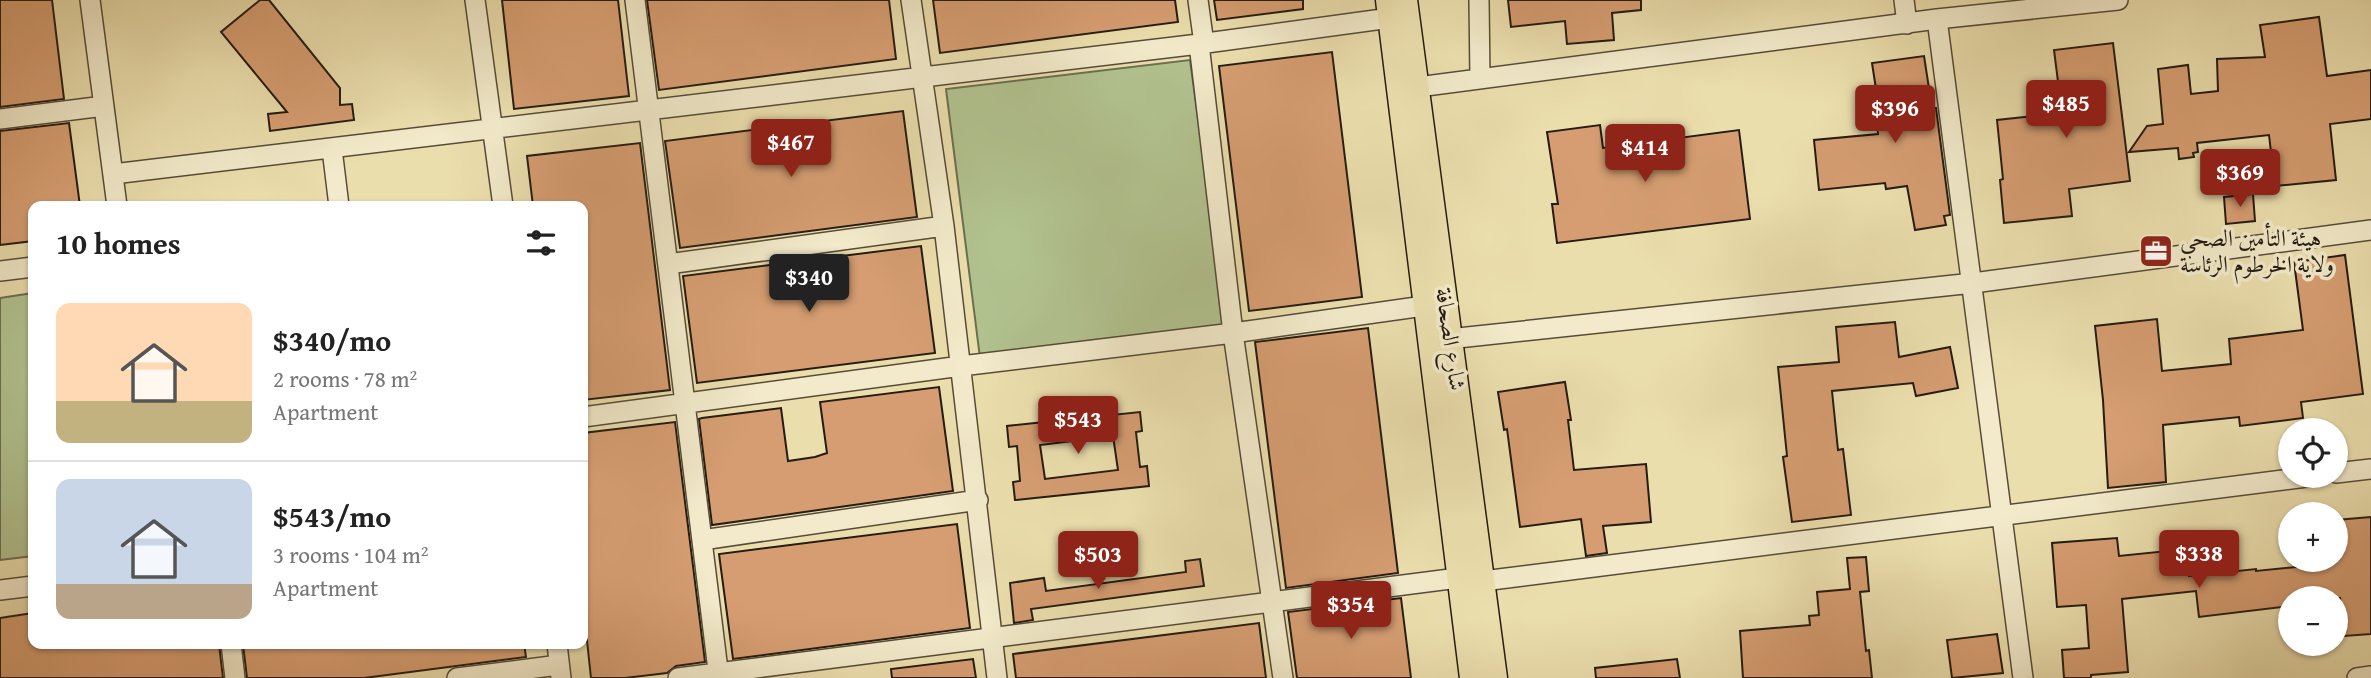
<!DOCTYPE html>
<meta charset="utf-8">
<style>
:root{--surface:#fff;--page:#f6f6f6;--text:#222;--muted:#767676;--line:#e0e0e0;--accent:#8f2418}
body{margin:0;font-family:"Gentium Book Plus",Amiri,serif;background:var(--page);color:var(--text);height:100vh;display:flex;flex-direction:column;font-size:26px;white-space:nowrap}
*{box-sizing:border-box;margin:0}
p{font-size:23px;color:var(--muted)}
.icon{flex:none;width:38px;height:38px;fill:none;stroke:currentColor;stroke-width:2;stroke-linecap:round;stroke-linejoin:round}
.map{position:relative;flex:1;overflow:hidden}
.sheet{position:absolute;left:28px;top:201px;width:560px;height:448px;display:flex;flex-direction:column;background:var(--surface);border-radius:14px;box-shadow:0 2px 5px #0004}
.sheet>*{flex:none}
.controls{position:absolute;left:2278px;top:418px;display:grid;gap:14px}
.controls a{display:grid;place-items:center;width:70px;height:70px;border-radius:50%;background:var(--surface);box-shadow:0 2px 5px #0004;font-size:35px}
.price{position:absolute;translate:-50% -60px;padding:0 16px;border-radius:7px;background:var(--accent);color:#fff;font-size:23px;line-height:46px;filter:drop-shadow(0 2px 4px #0008)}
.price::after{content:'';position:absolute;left:50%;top:42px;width:21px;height:16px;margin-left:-10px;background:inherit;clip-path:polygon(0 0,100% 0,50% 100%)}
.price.on{background:#222;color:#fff}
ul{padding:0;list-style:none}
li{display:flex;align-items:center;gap:21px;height:175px;padding:0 28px}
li+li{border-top:2px solid var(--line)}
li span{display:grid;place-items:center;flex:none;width:196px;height:140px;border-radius:14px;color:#555}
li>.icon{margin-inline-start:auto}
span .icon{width:84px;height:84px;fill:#fffc;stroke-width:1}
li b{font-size:30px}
h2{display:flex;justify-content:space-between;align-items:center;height:84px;padding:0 28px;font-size:30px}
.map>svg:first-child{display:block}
.green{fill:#b1c28f;stroke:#6b6f50;stroke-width:2}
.building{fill:#d59d71;stroke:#251c12;stroke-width:2;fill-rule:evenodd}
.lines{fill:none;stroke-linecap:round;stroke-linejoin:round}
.minor-casing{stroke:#564c39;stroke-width:22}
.major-casing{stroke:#251c12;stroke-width:27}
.minor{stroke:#f2eaca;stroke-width:19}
.major{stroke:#ebdead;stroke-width:24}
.labels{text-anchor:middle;stroke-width:7;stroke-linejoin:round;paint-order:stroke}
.poi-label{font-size:23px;fill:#251c12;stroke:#f2eaca;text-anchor:start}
.street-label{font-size:23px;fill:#251c12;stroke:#f2eaca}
</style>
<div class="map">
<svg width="2371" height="678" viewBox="0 0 2371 678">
<rect width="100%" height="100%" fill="#ebdead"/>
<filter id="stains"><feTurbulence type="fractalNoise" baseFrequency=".00286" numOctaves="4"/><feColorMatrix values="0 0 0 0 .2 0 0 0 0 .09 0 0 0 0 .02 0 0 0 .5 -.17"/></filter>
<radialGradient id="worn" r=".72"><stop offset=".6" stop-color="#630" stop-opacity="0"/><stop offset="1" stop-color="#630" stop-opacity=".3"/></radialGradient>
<!-- green -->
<path class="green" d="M1190,60l37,267 -247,31 -34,-269z
M33,293v263l-33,4v-262z"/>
<!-- building -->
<path class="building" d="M0,0h52l12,99 -64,8z
M260,0h9l71,88v17l12,-1 2,16 -84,11 -2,-17 19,-2 -66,-80z
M502,0h116l11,96 -115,13z
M647,0h242l7,59 -237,31z
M933,0h242l3,22 -238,31z
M1214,0h89v9l-86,11z
M1508,0h133v10l-29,3 2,27 -47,4 -2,-23 -54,6z
M2319,17l8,59 44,-6v49l-41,5 6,56 -61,6 -6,-51 -72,8 1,9 -5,1 1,4 -15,2 -1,-11 -49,4 18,-26 16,-2 -5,-55 30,-4 3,29 27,-3 -1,-32 48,-2 -5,-32z
M2113,43l17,138 -61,8 3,27 -68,7 -4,-43 3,-1 -6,-59 65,-7 -8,-63z
M1332,52l30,245 -113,14 -30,-245z
M1924,56l8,52h4l14,107 -6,1 2,9 -31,5 -8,-44 -21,3 -1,-6 -66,7 -5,-50 64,-6 -2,-18 4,-1 -8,-52z
M903,111l14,106 -237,31 -15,-107z
M69,123l11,83h-47v35l-33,4v-114z
M1600,125l3,23 136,-18 11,89 -193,24 -5,-39h6l-11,-72z
M640,143l30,247 -87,10v-194h-50l-6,-50z
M2253,194l2,27 -29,3 -2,-27z
M921,246l14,107 -238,30 -14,-107z
M2345,255l18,139 -62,8 2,16 -63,8 -1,-9 -76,8 3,57 -58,6 -5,-88 -8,-74 62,-7 5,52 69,-7 -2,-25 74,-9 -9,-68z
M1895,322l4,35 51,-10 8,41 -42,8 -3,-13 -81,8 6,59 5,-1 8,66 -59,7 -9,-65 4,-1 -9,-89 61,-5 -3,-35z
M1368,328l30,245 -112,15 -31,-246z
M1565,382l6,38h-3l6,50 72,-6 5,58 -48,4 4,27 -21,3 -5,-37 -61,8 -13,-98 -3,1 -6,-38z
M939,387l14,104 -241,34 -13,-106 3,-1 79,-10 7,53 27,-4 12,-4 -7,-51z
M1140,412l2,19 -6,1 4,35 7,-1 2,20 -134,14 -2,-18 7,-1 -3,-35 -8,1 -2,-21zM1113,436l5,34 -73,9 -5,-34z
M675,422l30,240 -29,4 -9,7 -42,5h-34l-8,-75v-170z
M2371,517v117l-27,2 -4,-38h-49v8l-92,11 -3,-26 -74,8 6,73 -37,3v3h-27l-2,-28 27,-2 -3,-43 -29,2 -5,-64 65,-5 2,18 68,-7 2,27 67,-7v2l71,-7v-4h9v-40z
M957,524l13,104 -237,31 -14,-105z
M1866,557l3,34 -9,1 6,59 3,-1 3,28h-129l-3,-47 70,-6 -1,-9 10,-1 -2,-23 33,-3 -3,-31z
M1200,559l4,27 -173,23 2,11 -19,3 -4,-40 34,-5 2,13 140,-19 -1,-11z
M1401,598l10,80h-114l-9,-66z
M33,613v31h186l4,34h-223v-60z
M1259,623l7,55h-250l-3,-24z
M1997,634l6,39 -51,5 -5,-38z
M243,644h281l2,13 -162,21h-117z
M973,659l3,19h-84l-1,-9z
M1677,659l3,19h-84l-1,-10z"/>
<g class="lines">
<!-- minor casing -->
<g class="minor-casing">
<path id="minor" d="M90,0l27,206
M475,0l28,206
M635,0l84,678
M911,0l33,226 53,452
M1198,0l6,44
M1479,0l1,79
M1904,0l3,24
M1937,19l86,659
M1199,44l34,289 50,345
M1418,87l519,-68 181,-19
M0,119l104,-13
M332,149l7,57
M113,174l1086,-130 191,-26
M668,264l276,-38
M0,271l33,-4
M1439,340l534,-57 398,-53
M583,417l378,-51 272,-33 205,-29
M2336,473l35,-4
M702,540l276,-40
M1483,581l832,-105
M0,590l33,-4
M231,644l4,34
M557,644l4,34
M457,678l102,-13
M678,678l780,-100
M2357,678l14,-2"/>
</g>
<!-- major casing -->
<g class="major-casing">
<path id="major" d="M1388,0l84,678
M1405,0l90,678"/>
</g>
<!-- minor -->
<use href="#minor" class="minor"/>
<!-- major -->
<use href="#major" class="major"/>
</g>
<!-- icons -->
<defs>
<g id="office-square" transform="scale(1.75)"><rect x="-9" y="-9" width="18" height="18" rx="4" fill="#8f2418" stroke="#f2eaca"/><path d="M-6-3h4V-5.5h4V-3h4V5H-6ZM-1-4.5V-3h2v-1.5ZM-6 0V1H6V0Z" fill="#fff"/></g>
</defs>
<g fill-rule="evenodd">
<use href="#office-square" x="2156" y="251"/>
</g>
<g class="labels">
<!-- poi labels -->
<g class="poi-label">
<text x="2180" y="246">هيئة التأمين الصحي<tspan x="2180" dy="26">ولاية الخرطوم الرئاسة</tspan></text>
</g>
<!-- street labels -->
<g class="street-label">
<text transform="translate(1451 339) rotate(82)" y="8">شارع الصحافة</text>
</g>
</g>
<rect width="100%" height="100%" filter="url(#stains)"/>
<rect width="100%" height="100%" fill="url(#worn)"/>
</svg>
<div class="controls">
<a><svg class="icon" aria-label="locate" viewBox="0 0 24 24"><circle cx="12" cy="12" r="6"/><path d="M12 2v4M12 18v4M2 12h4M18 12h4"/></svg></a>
<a>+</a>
<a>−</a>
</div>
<b class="price" style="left:2066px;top:140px">$485</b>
<b class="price" style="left:1895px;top:145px">$396</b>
<b class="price" style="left:791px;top:179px">$467</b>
<b class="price" style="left:1645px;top:184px">$414</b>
<b class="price" style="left:2240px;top:209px">$369</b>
<b class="price on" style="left:809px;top:314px">$340</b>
<b class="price" style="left:1078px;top:456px">$543</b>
<b class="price" style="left:2199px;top:590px">$338</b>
<b class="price" style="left:1098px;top:591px">$503</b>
<b class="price" style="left:1351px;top:641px">$354</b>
<section class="sheet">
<h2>10 homes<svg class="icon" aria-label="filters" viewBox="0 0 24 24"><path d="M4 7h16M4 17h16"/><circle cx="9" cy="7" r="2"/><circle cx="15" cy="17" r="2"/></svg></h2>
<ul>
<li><span style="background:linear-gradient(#ffd9b3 70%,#c2b280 0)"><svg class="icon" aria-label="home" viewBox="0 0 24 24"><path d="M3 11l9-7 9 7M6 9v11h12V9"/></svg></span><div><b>$340/mo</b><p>2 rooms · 78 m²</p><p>Apartment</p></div></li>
<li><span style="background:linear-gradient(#c9d6e8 75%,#b9a48a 0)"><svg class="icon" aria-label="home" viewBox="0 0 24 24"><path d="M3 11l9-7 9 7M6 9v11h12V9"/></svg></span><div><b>$543/mo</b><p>3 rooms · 104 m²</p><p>Apartment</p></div></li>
</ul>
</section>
</div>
